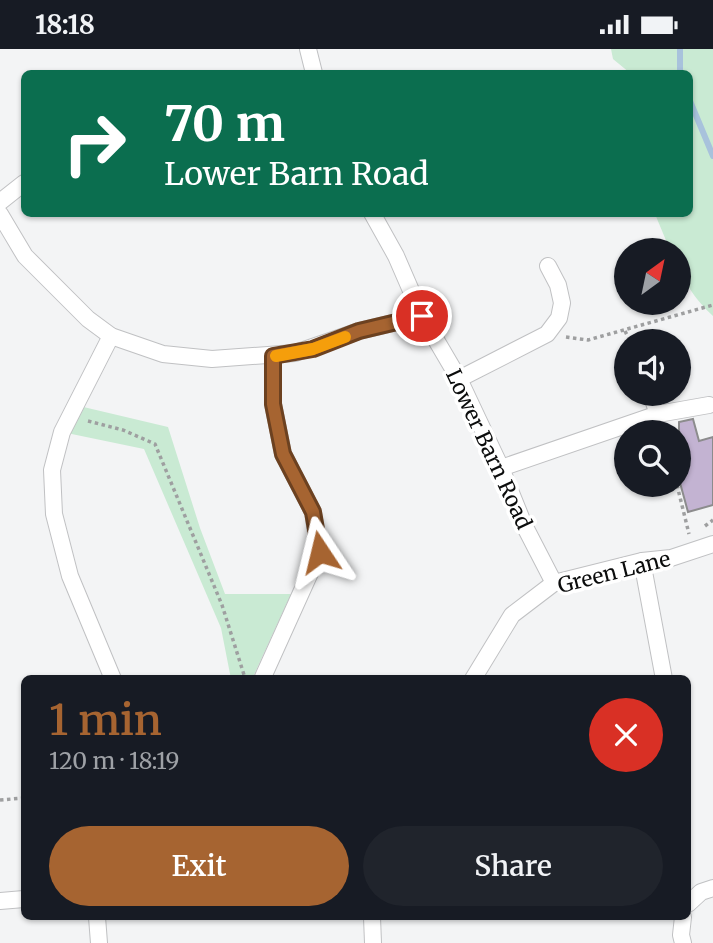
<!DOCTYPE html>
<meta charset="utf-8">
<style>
:root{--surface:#171b24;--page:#20242c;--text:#f1f3f6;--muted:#9ea1a6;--accent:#a66431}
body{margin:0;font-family:Merriweather,serif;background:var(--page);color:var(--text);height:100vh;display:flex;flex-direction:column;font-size:26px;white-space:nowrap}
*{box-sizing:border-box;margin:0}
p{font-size:23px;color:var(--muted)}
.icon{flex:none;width:38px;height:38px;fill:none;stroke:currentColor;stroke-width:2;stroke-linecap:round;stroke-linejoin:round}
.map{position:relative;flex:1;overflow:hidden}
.drawer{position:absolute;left:21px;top:626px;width:670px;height:245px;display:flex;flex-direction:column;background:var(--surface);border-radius:10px;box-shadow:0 2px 5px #0004}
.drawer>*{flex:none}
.top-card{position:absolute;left:21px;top:21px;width:672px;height:147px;border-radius:10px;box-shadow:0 2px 5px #0004;background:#0b6e4f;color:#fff;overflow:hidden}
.needle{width:46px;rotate:33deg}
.controls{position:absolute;left:614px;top:189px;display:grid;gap:14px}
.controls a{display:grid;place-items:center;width:77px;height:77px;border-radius:50%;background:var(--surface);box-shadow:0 2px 5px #0004;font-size:35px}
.pin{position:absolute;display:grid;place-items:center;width:60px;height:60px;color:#fff;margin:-30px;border:4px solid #fff;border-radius:50%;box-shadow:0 2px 7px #0007}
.me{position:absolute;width:77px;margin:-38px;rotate:350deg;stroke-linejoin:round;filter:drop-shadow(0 0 5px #0008)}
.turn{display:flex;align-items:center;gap:24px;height:147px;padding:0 28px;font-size:32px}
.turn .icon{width:91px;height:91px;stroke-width:2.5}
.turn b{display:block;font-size:49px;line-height:60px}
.round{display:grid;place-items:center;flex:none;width:74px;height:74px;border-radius:37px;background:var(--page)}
.overview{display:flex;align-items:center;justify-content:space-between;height:119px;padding:0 28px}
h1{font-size:42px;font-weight:600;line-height:52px;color:var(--accent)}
.cta{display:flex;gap:14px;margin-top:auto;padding:14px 28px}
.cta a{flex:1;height:80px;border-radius:42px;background:var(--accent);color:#fff;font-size:28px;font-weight:600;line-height:80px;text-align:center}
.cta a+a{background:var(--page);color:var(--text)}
.status{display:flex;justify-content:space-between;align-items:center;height:49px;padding:0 35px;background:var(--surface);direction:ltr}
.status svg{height:19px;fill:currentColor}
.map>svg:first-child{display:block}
.green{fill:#c9ead3}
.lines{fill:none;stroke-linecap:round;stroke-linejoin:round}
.stream{stroke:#a8c2dc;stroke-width:6}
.building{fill:#c3b3d2;stroke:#8c8c8d;stroke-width:2}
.street-casing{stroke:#c0c1c3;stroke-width:18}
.path{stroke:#9e9fa0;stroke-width:3.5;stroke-dasharray:3.5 3.5;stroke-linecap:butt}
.street{stroke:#fff;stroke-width:16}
.route-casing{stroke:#6c4120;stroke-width:18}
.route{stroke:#a66431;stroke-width:12}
.slow{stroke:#f59e0b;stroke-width:12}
.labels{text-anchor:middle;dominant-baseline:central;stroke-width:7;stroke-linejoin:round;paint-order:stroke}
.street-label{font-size:21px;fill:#0b0c0c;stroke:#fff}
</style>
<div class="status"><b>18:18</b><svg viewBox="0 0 49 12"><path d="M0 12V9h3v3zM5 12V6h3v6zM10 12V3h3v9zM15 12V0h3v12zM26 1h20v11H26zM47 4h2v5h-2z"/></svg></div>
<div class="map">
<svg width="713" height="894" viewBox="0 0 713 894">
<rect width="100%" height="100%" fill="#f3f4f5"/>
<!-- green -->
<g class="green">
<path d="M611,0H713V267C693,248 679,229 679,201H670L655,165L690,164V24H630L613,10Z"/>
<path d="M75,356L168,378L200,479L225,545H291L252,630H231L221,579L144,400L62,383Z"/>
</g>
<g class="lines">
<!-- stream -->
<g class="stream">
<path d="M680,24V0"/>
<path d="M690,52L713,107"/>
</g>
</g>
<!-- building -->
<path class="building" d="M693,370L699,392L713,388V456L688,463L679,430V373Z"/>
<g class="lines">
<!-- street casing -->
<g class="street-casing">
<g id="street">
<path d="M308,0L314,24"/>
<path d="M0,153L24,134"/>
<path d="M372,164L396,207L422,267L459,330L501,419L524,476L554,534"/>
<path d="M0,165L25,207L88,270L111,287L163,305L212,310L295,304L359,282L422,267"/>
<path d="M111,287L62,383L52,421L54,465L70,527L113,630"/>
<path d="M459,330L547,285L559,269L562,254L558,236L548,217"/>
<path d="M651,345L658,365"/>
<path d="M501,419L658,365L709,356"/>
<path d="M642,512L664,630"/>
<path d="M263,628L319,504L313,463L283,405L273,355V307"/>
<path d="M473,630L512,566L554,534L642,512L671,509L713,495"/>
<path d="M0,852L24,850"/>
<path d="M688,855L701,843L713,839"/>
<path d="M97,868L99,894"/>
<path d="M372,868L373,894"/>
<path d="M683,894L681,886L683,868"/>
</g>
</g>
<!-- path -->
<g class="path">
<path d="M625,282L630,292"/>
<path d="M566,288L588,291L713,256"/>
<path d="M88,372L123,381L155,395L222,556L245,629"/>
<path d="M677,436L689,485"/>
<path d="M705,477L713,471"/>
<path d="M0,751L24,749"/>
</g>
<!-- street -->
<use href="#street" class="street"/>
</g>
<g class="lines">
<!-- route casing -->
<g class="route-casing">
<path id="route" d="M320,503L313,463L283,405L273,355V307L313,300L359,282L422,267"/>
</g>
<!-- route -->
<use href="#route" class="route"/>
<!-- slow -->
<path class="slow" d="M276,307L313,300L345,288"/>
</g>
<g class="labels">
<!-- street labels -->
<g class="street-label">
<text transform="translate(489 400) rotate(65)">Lower Barn Road</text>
<text transform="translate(614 523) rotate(-14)">Green Lane</text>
</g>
</g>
</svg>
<div class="controls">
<a><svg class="needle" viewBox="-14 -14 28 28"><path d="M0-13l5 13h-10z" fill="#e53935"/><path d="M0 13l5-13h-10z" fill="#9ea1a6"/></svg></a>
<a><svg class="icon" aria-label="sound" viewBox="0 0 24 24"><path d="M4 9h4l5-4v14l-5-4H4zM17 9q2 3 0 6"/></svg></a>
<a><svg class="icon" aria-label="search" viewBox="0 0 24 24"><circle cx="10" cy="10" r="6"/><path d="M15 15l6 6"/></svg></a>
</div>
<div class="pin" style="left:422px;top:267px;background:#d93025"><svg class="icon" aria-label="arrive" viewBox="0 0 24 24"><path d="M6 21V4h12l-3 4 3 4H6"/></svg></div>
<svg class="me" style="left:320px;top:503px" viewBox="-20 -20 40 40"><path d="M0-17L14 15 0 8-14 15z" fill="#a66431" stroke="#fff" stroke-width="4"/></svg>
<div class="top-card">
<div class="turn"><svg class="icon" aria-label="right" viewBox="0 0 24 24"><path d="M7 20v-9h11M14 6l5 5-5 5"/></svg><div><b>70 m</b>Lower Barn Road</div></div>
</div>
<section class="drawer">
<div class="overview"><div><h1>1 min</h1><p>120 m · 18:19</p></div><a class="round" style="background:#d93025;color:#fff"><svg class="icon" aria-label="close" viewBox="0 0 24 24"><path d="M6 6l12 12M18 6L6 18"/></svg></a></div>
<div class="cta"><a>Exit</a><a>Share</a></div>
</section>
</div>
